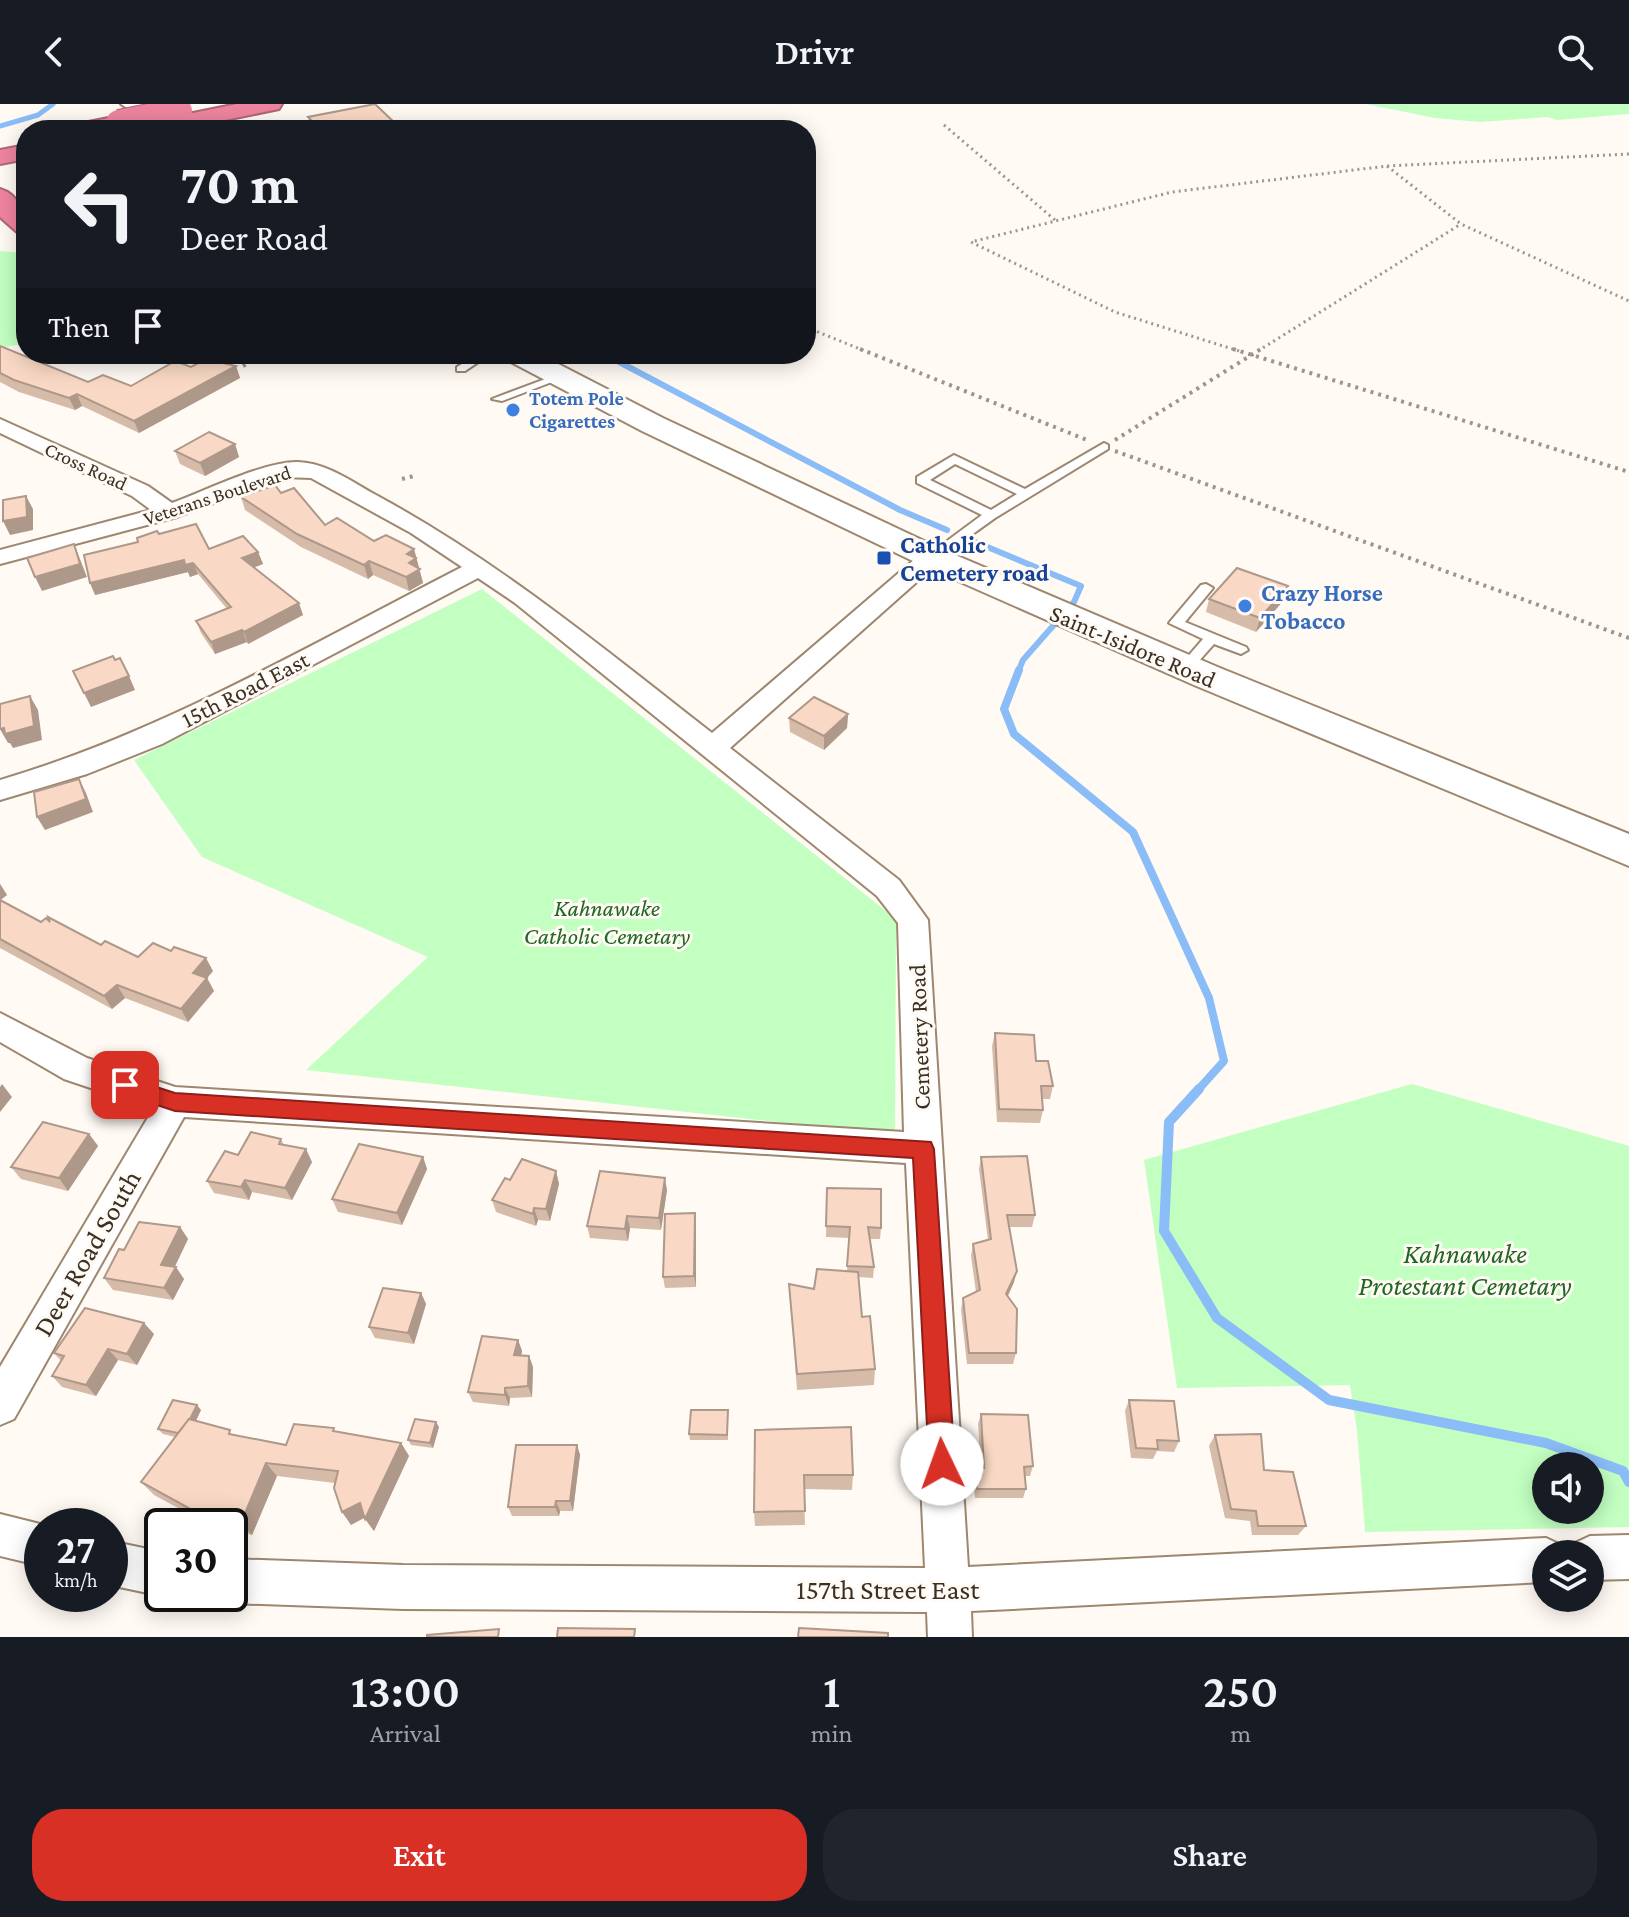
<!DOCTYPE html>
<style>
:root{--surface:#171b24;--page:#20242c;--text:#f1f3f6;--muted:#9ea1a6;--accent:#d93025}
body{margin:0;font-family:"Crimson Pro",serif;background:var(--page);color:var(--text);height:100vh;display:flex;flex-direction:column;font-size:30px;white-space:nowrap}
*{box-sizing:border-box;margin:0}
p{font-size:26px;color:var(--muted)}
.icon{flex:none;width:44px;height:44px;fill:none;stroke:currentColor;stroke-width:2;stroke-linecap:round;stroke-linejoin:round}
.map{position:relative;height:1533px;overflow:hidden}
.panel{display:flex;flex-direction:column;background:var(--surface);flex:1}
.panel>*{flex:none}
.banner{position:absolute;left:16px;top:16px;width:800px;height:244px;border-radius:32px;box-shadow:0 4px 20px #0003;background:#171b24;color:var(--text);overflow:hidden}
.controls{position:absolute;left:1532px;top:1348px;display:grid;gap:16px}
.controls a{display:grid;place-items:center;width:72px;height:72px;border-radius:50%;background:var(--surface);box-shadow:0 4px 20px #0003;font-size:40px}
.speed{position:absolute;left:24px;top:1404px;display:flex;gap:16px;font-size:40px;font-weight:700;text-align:center}
.speed>*{display:grid;place-content:center;width:104px;height:104px;border-radius:50%;background:var(--surface);box-shadow:0 4px 20px #0003;line-height:1}
.speed small{font-size:20px;font-weight:400}
.speed .limit{border:4px solid #111;border-radius:12px;background:#fff;color:#111}
.pin{position:absolute;display:grid;place-items:center;width:68px;height:68px;color:#fff;margin:-34px;border-radius:16px;box-shadow:0 4px 12px #0006}
.me{position:absolute;width:88px;margin:-44px;rotate:357deg;stroke-linejoin:round;filter:drop-shadow(0 0 6px #0008)}
.turn{display:flex;align-items:center;gap:28px;height:168px;padding:0 32px;font-size:36px}
.turn .icon{width:104px;height:104px;stroke-width:2.5}
.turn b{display:block;font-size:56px;line-height:68px}
.then{display:flex;align-items:center;height:76px;padding:0 32px;background:#0003;gap:16px;font-size:30px}
.eta{display:flex;justify-content:space-evenly;align-items:center;height:136px;text-align:center}
.eta b{font-size:48px;font-weight:600;line-height:56px}
.button{display:flex;gap:16px;margin-top:auto;padding:16px 32px}
.button a{flex:1;height:92px;border-radius:32px;background:var(--accent);color:#fff;font-size:32px;font-weight:600;line-height:92px;text-align:center}
.button a+a{background:var(--page);color:var(--text)}
header{display:flex;justify-content:space-between;align-items:center;height:104px;padding:0 32px;background:var(--surface);font-size:36px;font-weight:600}
.map>svg:first-child{display:block}
.green{fill:#c2ffc1;fill-rule:evenodd}
.lines{fill:none;stroke-linecap:round;stroke-linejoin:round}
.stream-far3{stroke:#8abcf7;stroke-width:5}
.stream-far2{stroke:#8abcf7;stroke-width:6}
.stream-far1{stroke:#8abcf7;stroke-width:8}
.stream{stroke:#8abcf7;stroke-width:10}
.lane-casing{stroke:#9d876f;stroke-width:4}
.street-casing{stroke:#9d876f;stroke-width:4}
.secondary-casing{stroke:#9d876f;stroke-width:4}
.highway-casing{stroke:#af6775;stroke-width:4}
.path-far1{stroke:#9c958d;stroke-width:3;stroke-dasharray:2 4;stroke-linecap:butt}
.path{stroke:#9c958d;stroke-width:4;stroke-dasharray:3 5;stroke-linecap:butt}
.lane{fill:#fff;fill-rule:evenodd}
.street{fill:#fff;fill-rule:evenodd}
.secondary{fill:#fff;fill-rule:evenodd}
.highway{fill:#ef84a0;fill-rule:evenodd}
.highway-bridge-casing{stroke:#af6775;stroke-width:28;stroke-linecap:butt}
.highway-bridge{stroke:#ef84a0;stroke-width:26}
.wall{fill:#d6bba9}
.shaded-wall{fill:#ae988a}
.building{fill:#f9d9c5;stroke:#ae988a;stroke-width:2}
.route{fill:#d93025;stroke:#8d1f18;stroke-width:2}
.shop-dot{fill:#3f7fe0;stroke:#fffaf4;stroke-width:3}
.transit-dot{fill:#1a4fb4;stroke:#fffaf4;stroke-width:3}
.labels{text-anchor:middle;dominant-baseline:central;stroke-width:6;stroke-linejoin:round;paint-order:stroke}
.far-shop-label{font-size:20px;font-weight:bold;fill:#366cbe;stroke:#fffaf4;text-anchor:start}
.far-street-label{font-size:20px;fill:#393026;stroke:#fffaf4}
.transit-label{font-size:24px;font-weight:bold;fill:#164399;stroke:#fffaf4;text-anchor:start}
.shop-label{font-size:24px;font-weight:bold;fill:#366cbe;stroke:#fffaf4;text-anchor:start}
.street-label{font-size:24px;fill:#393026;stroke:#fffaf4}
.park-label{font-size:24px;font-style:italic;fill:#206724;stroke:#fffaf4}
.near-street-label{font-size:28px;fill:#393026;stroke:#fffaf4}
.near-park-label{font-size:28px;font-style:italic;fill:#206724;stroke:#fffaf4}
</style>
<header><svg class="icon" aria-label="back" viewBox="0 0 24 24"><path d="M15 5l-7 7 7 7"/></svg>Drivr<svg class="icon" aria-label="search" viewBox="0 0 24 24"><circle cx="10" cy="10" r="6"/><path d="M15 15l6 6"/></svg></header>
<div class="map">
<svg width="1629" height="1533" viewBox="0 0 1629 1533">
<rect width="100%" height="100%" fill="#fffaf4"/>
<!-- green -->
<g class="green">
<path d="M1366,0H1629V10L1557,16L1547,13L1480,18L1435,14Z"/>
<path d="M0,147L26,149V239L0,244Z"/>
<path d="M482,485L896,815L895,1031L306,966L428,853L202,753L134,656Z"/>
<path d="M1412,980L1629,1042V1423L1365,1428L1357,1326L1350,1281L1177,1284L1144,1056ZM1590,1362V1406H1546V1362Z"/>
</g>
<g class="lines">
<!-- stream-far3 -->
<g class="stream-far3">
<path d="M0,22L38,11L53,0"/>
<path d="M207,24L211,26"/>
</g>
<!-- stream-far2 -->
<g class="stream-far2">
<path d="M604,250L900,406L947,426"/>
<path d="M973,437L1081,482L1074,498L1023,556L1018,568"/>
</g>
<!-- stream-far1 -->
<path class="stream-far1" d="M1019,566L1004,605L1014,630L1133,728L1209,894L1224,957L1197,987"/>
<!-- stream -->
<path class="stream" d="M1199,985L1169,1018L1164,1127L1217,1214L1329,1296L1546,1339L1623,1367L1629,1378"/>
<!-- lane casing -->
<g class="lane-casing">
<g id="lane">
<path d="M478,250H490L465,267H457V263Z"/>
<path d="M556,271L565,273L502,297L492,295Z"/>
<path d="M1104,339L1108,341V345L995,414L935,457L930,458L924,454L982,411L917,379V373L954,351L1025,385ZM955,360L1017,390L991,406L930,376Z"/>
<path d="M1206,480L1213,484L1185,518L1246,543L1248,546L1241,550L1214,540L1190,567L1185,569L1178,564L1203,535L1169,519L1201,481Z"/>
</g>
</g>
<!-- street casing -->
<g class="street-casing">
<g id="street">
<path d="M0,315L148,382L172,399C205,387 265,357 298,358C327,359 352,378 376,391C498,457 603,544 712,629L922,449H938L942,454L938,459L730,644L899,776L928,816L968,1463L1546,1434L1561,1441L1565,1450H1546V1478L971,1507L972,1533H928L927,1508L403,1505L230,1499L215,1492L214,1490H230V1455L403,1461L925,1464L906,1059L184,1013L14,1315L0,1321V1263L153,1005L64,975L0,938V909L87,954L175,983L904,1028L898,819L877,792L515,499L478,474L162,640L87,670L0,696V676C163,628 311,540 462,463L411,429L311,374L283,373L177,413L0,460V446L151,406L132,392L0,329Z"/>
<path d="M0,1410L48,1422H42V1462L0,1452Z"/>
<path d="M1629,1431V1475L1590,1476V1450H1570L1575,1439L1590,1432Z"/>
<path d="M110,1437L162,1448V1490H166L162,1492L110,1481Z"/>
</g>
</g>
<!-- secondary casing -->
<g class="secondary-casing">
<g id="secondary">
<path d="M121,0H148L188,26H161Z"/>
<path d="M503,250H539L663,314L939,444L1220,564L1629,730V762L1194,581L915,458L642,327L507,256Z"/>
</g>
</g>
<!-- highway casing -->
<g class="highway-casing">
<g id="highway">
<path d="M237,0H282L279,5L196,22L188,20L185,15L188,10Z"/>
<path d="M119,12L127,14L131,19L127,24L69,26L73,21Z"/>
<path d="M26,41V55L0,60V46Z"/>
<path d="M0,85C19,90 26,112 26,130L17,128L0,113Z"/>
</g>
</g>
<!-- path-far1 -->
<g class="path-far1">
<path d="M944,21L1055,116"/>
<path d="M1387,62L1461,120L1629,197"/>
<path d="M806,223L865,247"/>
<path d="M1239,247L1115,208L971,138L1172,88L1387,62L1629,50"/>
<path d="M1258,247L1461,120"/>
</g>
<!-- path -->
<g class="path">
<path d="M860,245L1087,336"/>
<path d="M1233,245L1629,368"/>
<path d="M401,250L403,254"/>
<path d="M243,262L256,253"/>
<path d="M1115,336L1261,245"/>
<path d="M1115,347L1629,534"/>
<path d="M402,375L414,372"/>
</g>
<!-- lane -->
<use href="#lane" class="lane"/>
<!-- street -->
<use href="#street" class="street"/>
<!-- secondary -->
<use href="#secondary" class="secondary"/>
<!-- highway -->
<use href="#highway" class="highway"/>
<!-- highway-bridge casing -->
<g class="highway-bridge-casing">
<path id="highway-bridge" d="M119,19L179,7"/>
</g>
<!-- highway-bridge -->
<use href="#highway-bridge" class="highway-bridge"/>
</g>
<!-- wall -->
<g class="wall">
<path d="M308,13L399,26H311Z"/>
<path d="M0,242L88,278L131,282L191,263L236,262L240,274L139,329L82,302L75,306L19,288L0,278Z"/>
<path d="M235,340L239,353L205,372L180,360L175,347Z"/>
<path d="M281,389L325,421L374,437L414,445L423,479L409,487L373,471L368,475L301,443L245,406L241,393Z"/>
<path d="M159,430L209,445L258,448L263,460L254,463L303,511L248,540L247,538L215,550L201,529L196,517L227,505L198,470L190,473L188,468L95,491L138,438Z"/>
<path d="M1288,482L1284,496L1256,528L1206,508L1209,495Z"/>
<path d="M848,610L847,624L824,646L790,628L789,614Z"/>
<path d="M0,780L7,791L1,796L41,818L101,841L138,853L213,867L207,874L214,887L188,918L125,894L112,905L0,844Z"/>
<path d="M995,929L1036,957L1053,982L1050,995H1042L1043,1006L1040,1019L997,1018L992,942Z"/>
<path d="M89,1030L98,1042L68,1087L21,1075L11,1063Z"/>
<path d="M281,1035L284,1041L312,1058L292,1096L252,1088L249,1096L214,1089L207,1077L238,1051Z"/>
<path d="M423,1053L427,1065L402,1121L338,1108L332,1095Z"/>
<path d="M981,1053L1035,1111L1032,1123H1009L1014,1178L1008,1192L1016,1249L1013,1260H967L961,1206L963,1194L976,1188L971,1152L973,1140L988,1136L979,1065Z"/>
<path d="M556,1067L559,1080L550,1117L538,1116L536,1122L496,1108L492,1096L510,1076Z"/>
<path d="M827,1084L881,1124L880,1135H869L874,1163L873,1174L858,1173L862,1213L875,1265L874,1281L797,1286L789,1180L814,1185L847,1167L849,1134L826,1133Z"/>
<path d="M667,1086L661,1126L630,1124L628,1137L590,1134L587,1122Z"/>
<path d="M696,1121V1183L665,1184L663,1173Z"/>
<path d="M180,1123L188,1135L174,1163L184,1175L173,1196L113,1186L104,1174L124,1146Z"/>
<path d="M421,1189L426,1200L414,1240L375,1234L369,1223Z"/>
<path d="M154,1230L137,1261L118,1256L96,1292L62,1283L52,1272L61,1257L54,1249Z"/>
<path d="M518,1236L522,1247L521,1252H529L533,1263L532,1293L510,1294L509,1302L473,1298L468,1288Z"/>
<path d="M1129,1296L1179,1337L1174,1348L1157,1347L1153,1355L1131,1354L1125,1307Z"/>
<path d="M201,1306L196,1317L235,1332L286,1341L336,1327L401,1339L409,1352L374,1427L364,1413L351,1421L335,1379L277,1372L252,1431L230,1425V1422H218L206,1419L154,1391L141,1378L175,1333L163,1330L158,1325Z"/>
<path d="M728,1306V1336H690L689,1330Z"/>
<path d="M981,1310L1033,1362L1030,1372H1025L1026,1385L1023,1394H975L973,1374L976,1364H981L978,1320Z"/>
<path d="M439,1323L433,1344L411,1341L408,1336Z"/>
<path d="M851,1323L853,1371L852,1386L804,1385L805,1421L755,1422L754,1408Z"/>
<path d="M1215,1331L1264,1366L1306,1422L1298,1431H1252L1250,1417L1225,1414L1209,1342Z"/>
<path d="M577,1341L580,1351L573,1407H560L559,1412H512L508,1403Z"/>
</g>
<!-- shaded-wall -->
<g class="shaded-wall">
<path d="M398,22L399,26H381Z"/>
<path d="M236,262L240,274L139,329L134,317Z"/>
<path d="M77,290L82,302L75,306L69,294Z"/>
<path d="M235,340L239,353L205,372L200,359Z"/>
<path d="M26,392L33,405V426L10,431L3,417Z"/>
<path d="M74,440L87,473L42,487L35,473Z"/>
<path d="M414,445L423,479L409,487L406,473L407,450Z"/>
<path d="M258,448L263,460L247,466L242,454Z"/>
<path d="M184,456L193,459L198,470L190,473L188,468L95,491L90,479Z"/>
<path d="M369,457L373,471L368,475L364,461Z"/>
<path d="M1288,482L1284,496L1256,528L1260,514Z"/>
<path d="M299,499L303,511L248,540L244,528Z"/>
<path d="M242,526L247,538L215,550L211,538Z"/>
<path d="M129,572L135,586L91,603L84,589Z"/>
<path d="M30,592L38,606L42,636L13,644L10,639H8L0,625Z"/>
<path d="M848,610L847,624L824,646V632Z"/>
<path d="M79,675L86,689L93,708L45,726L37,713Z"/>
<path d="M0,780L7,791L0,796Z"/>
<path d="M206,854L213,867L207,874L214,887L188,918L181,905L193,869Z"/>
<path d="M117,881L125,894L112,905L104,892Z"/>
<path d="M2,980L12,993L0,1008V983Z"/>
<path d="M89,1030L98,1042L68,1087L59,1074Z"/>
<path d="M306,1045L312,1058L292,1096L285,1084Z"/>
<path d="M423,1053L427,1065L402,1121L397,1109Z"/>
<path d="M556,1067L559,1080L550,1117L546,1105Z"/>
<path d="M665,1074L667,1086L661,1126L659,1114Z"/>
<path d="M245,1076L252,1088L249,1096L241,1083Z"/>
<path d="M534,1104L538,1116L536,1122L533,1110Z"/>
<path d="M695,1109L696,1121V1183L694,1172Z"/>
<path d="M627,1112L630,1124L628,1137L625,1125Z"/>
<path d="M180,1123L188,1135L170,1173L161,1161Z"/>
<path d="M176,1163L184,1175L173,1196L164,1184Z"/>
<path d="M1017,1167L1014,1178L1003,1202L1006,1190Z"/>
<path d="M421,1189L426,1200L414,1240L408,1229Z"/>
<path d="M144,1219L154,1230L137,1261L127,1250Z"/>
<path d="M518,1236L522,1247L519,1262L514,1251Z"/>
<path d="M108,1245L118,1256L96,1292L86,1281Z"/>
<path d="M529,1252L533,1263L532,1293L528,1282Z"/>
<path d="M505,1284L510,1294L509,1302L505,1291Z"/>
<path d="M197,1301L201,1306L187,1335L182,1330Z"/>
<path d="M436,1318L439,1323L433,1344L430,1339Z"/>
<path d="M401,1339L409,1352L374,1427L365,1415L366,1413L351,1421L342,1408Z"/>
<path d="M577,1341L580,1351L573,1407L570,1397Z"/>
<path d="M266,1359L277,1372L252,1431L241,1419Z"/>
<path d="M556,1397L560,1407L559,1412L555,1403Z"/>
</g>
<!-- building -->
<g class="building">
<path d="M375,0L398,22L381,26H320L308,13Z"/>
<path d="M0,242L88,278L103,271L131,282L175,257L191,263L206,255L236,262L134,317L77,290L69,294L14,276L0,269Z"/>
<path d="M209,328L235,340L200,359L175,347Z"/>
<path d="M275,381L281,389L294,384L325,421L337,414L374,437L386,431L414,445L407,450L416,454L409,459L420,465L406,473L369,457L364,461L297,430L241,393Z"/>
<path d="M26,392L27,413L3,417V396Z"/>
<path d="M196,420L209,445L243,432L258,448L242,454L299,499L244,528L242,526L211,538L196,517L231,503L193,459L185,461L184,456L90,479L84,451L138,438L137,434L157,427L159,430Z"/>
<path d="M74,440L80,460L35,473L27,454Z"/>
<path d="M1237,464L1288,482L1260,514L1209,495Z"/>
<path d="M113,552L115,556L120,554L129,572L84,589L73,567Z"/>
<path d="M30,592L34,622L5,630L4,624L0,625V600Z"/>
<path d="M814,593L848,610L824,632L789,614Z"/>
<path d="M79,675L86,695L37,713L34,688Z"/>
<path d="M0,796L41,818L46,814L50,818L48,813L101,841L105,837L138,853L153,839L171,847L174,843L206,854L193,869L207,874L181,905L117,881L104,892L0,835Z"/>
<path d="M995,929L1034,931L1036,957H1048L1053,982H1041L1043,1006L999,1005Z"/>
<path d="M43,1018L89,1030L59,1074L11,1063Z"/>
<path d="M251,1028L281,1035L279,1040L306,1045L285,1084L245,1076L241,1083L207,1077L225,1047L238,1051Z"/>
<path d="M359,1040L423,1053L397,1109L332,1095Z"/>
<path d="M1027,1052L1035,1111H1007L1017,1167L1006,1190L1017,1205L1016,1249H969L963,1194L980,1186L973,1140L991,1135L981,1053Z"/>
<path d="M522,1055L556,1067L546,1105L534,1104L533,1110L492,1096L505,1074L510,1076Z"/>
<path d="M600,1067L665,1074L659,1114L627,1112L625,1125L587,1122Z"/>
<path d="M827,1084L881,1085V1124L868,1123L874,1163L847,1162L850,1123L826,1122Z"/>
<path d="M695,1109L694,1172L663,1173L665,1110Z"/>
<path d="M139,1118L180,1123L161,1161L176,1163L164,1184L104,1174L119,1145L124,1146Z"/>
<path d="M817,1165L858,1168L862,1213L870,1212L875,1265L797,1270L789,1180L814,1185Z"/>
<path d="M383,1184L421,1189L408,1229L369,1223Z"/>
<path d="M85,1204L144,1219L127,1250L108,1245L86,1281L52,1272L64,1252L54,1249Z"/>
<path d="M482,1232L518,1236L514,1251L529,1252L528,1282L505,1284V1291L468,1288Z"/>
<path d="M173,1296L197,1301L190,1315L178,1329L158,1325Z"/>
<path d="M1129,1296L1174,1297L1179,1337L1157,1336L1158,1345L1136,1344Z"/>
<path d="M691,1306H728L727,1331L689,1330Z"/>
<path d="M981,1310L1028,1311L1033,1362L1024,1363L1026,1385H977L976,1364H984Z"/>
<path d="M189,1315L230,1326L229,1330L286,1341L294,1320L334,1324L333,1327L401,1339L365,1415L360,1399L342,1408L334,1384L338,1367L266,1359L241,1419L194,1407L141,1378Z"/>
<path d="M415,1315L436,1318L430,1339L408,1336Z"/>
<path d="M851,1323L853,1371H804L805,1407L754,1408L755,1326Z"/>
<path d="M1261,1330L1264,1366L1293,1368L1306,1422H1258L1256,1407L1231,1405L1215,1331Z"/>
<path d="M516,1341H577L570,1397H556L555,1403H508Z"/>
<path d="M558,1524L635,1525L634,1533H557Z"/>
<path d="M799,1524L888,1529V1533H798Z"/>
<path d="M499,1525L498,1533H427V1531Z"/>
</g>
<!-- route -->
<path class="route" d="M125,973L175,989L931,1038L934,1045L955,1360L951,1369L942,1373L933,1369L929,1360L913,1054L175,1007L118,988L115,981L118,975Z"/>
<!-- markers -->
<g class="shop-dot">
<circle cx="513" cy="306" r="8"/>
<circle cx="1245" cy="502" r="8"/>
</g>
<rect class="transit-dot" x="876" y="446" width="16" height="16" rx="4"/>
<g class="labels">
<!-- far-shop labels -->
<g class="far-shop-label">
<text x="529" y="294">Totem Pole<tspan x="529" dy="23">Cigarettes</tspan></text>
</g>
<!-- far-street labels -->
<g class="far-street-label">
<text transform="translate(86 362) rotate(25)">Cross Road</text>
<text transform="translate(217 391) rotate(-18)">Veterans Boulevard</text>
</g>
<!-- transit labels -->
<g class="transit-label">
<text x="900" y="440">Catholic<tspan x="900" dy="28">Cemetery road</tspan></text>
</g>
<!-- shop labels -->
<g class="shop-label">
<text x="1261" y="488">Crazy Horse<tspan x="1261" dy="28">Tobacco</tspan></text>
</g>
<!-- street labels -->
<g class="street-label">
<text transform="translate(1133 542) rotate(23)">Saint-Isidore Road</text>
<text transform="translate(245 585) rotate(-27)">15th Road East</text>
<text transform="translate(919 933) rotate(-92)">Cemetery Road</text>
</g>
<!-- park labels -->
<g class="park-label">
<text x="607" y="803">Kahnawake<tspan x="607" dy="28">Catholic Cemetary</tspan></text>
</g>
<!-- near-street labels -->
<g class="near-street-label">
<text transform="translate(87 1149) rotate(-60)">Deer Road South</text>
<text x="888" y="1485">157th Street East</text>
</g>
<!-- near-park labels -->
<g class="near-park-label">
<text x="1465" y="1149">Kahnawake<tspan x="1465" dy="32">Protestant Cemetary</tspan></text>
</g>
</g>
</svg>
<div class="controls">
<a><svg class="icon" aria-label="sound" viewBox="0 0 24 24"><path d="M4 9h4l5-4v14l-5-4H4zM17 9q2 3 0 6"/></svg></a>
<a><svg class="icon" aria-label="layers" viewBox="0 0 24 24"><path d="M12 4l9 5-9 5-9-5zM3 14l9 5 9-5"/></svg></a>
</div>
<div class="speed"><div>27<small>km/h</small></div><div class="limit">30</div></div>
<div class="pin" style="left:125px;top:981px;background:#d93025"><svg class="icon" aria-label="arrive" viewBox="0 0 24 24"><path d="M6 21V4h12l-3 4 3 4H6"/></svg></div>
<svg class="me" style="left:942px;top:1360px" viewBox="-20 -20 40 40"><circle r="19" fill="#fff"/><path d="M0-13L10 11 0 6-10 11z" fill="#d93025"/></svg>
<div class="banner">
<div class="turn"><svg class="icon" aria-label="left" viewBox="0 0 24 24"><path d="M17 20v-9H6M10 6l-5 5 5 5"/></svg><div><b>70 m</b>Deer Road</div></div>
<div class="then">Then<svg class="icon" aria-label="arrive" viewBox="0 0 24 24"><path d="M6 21V4h12l-3 4 3 4H6"/></svg></div>
</div>
</div>
<section class="panel">
<div class="eta">
<div><b>13:00</b><p>Arrival</p></div>
<div><b>1</b><p>min</p></div>
<div><b>250</b><p>m</p></div>
</div>
<div class="button"><a>Exit</a><a>Share</a></div>
</section>
